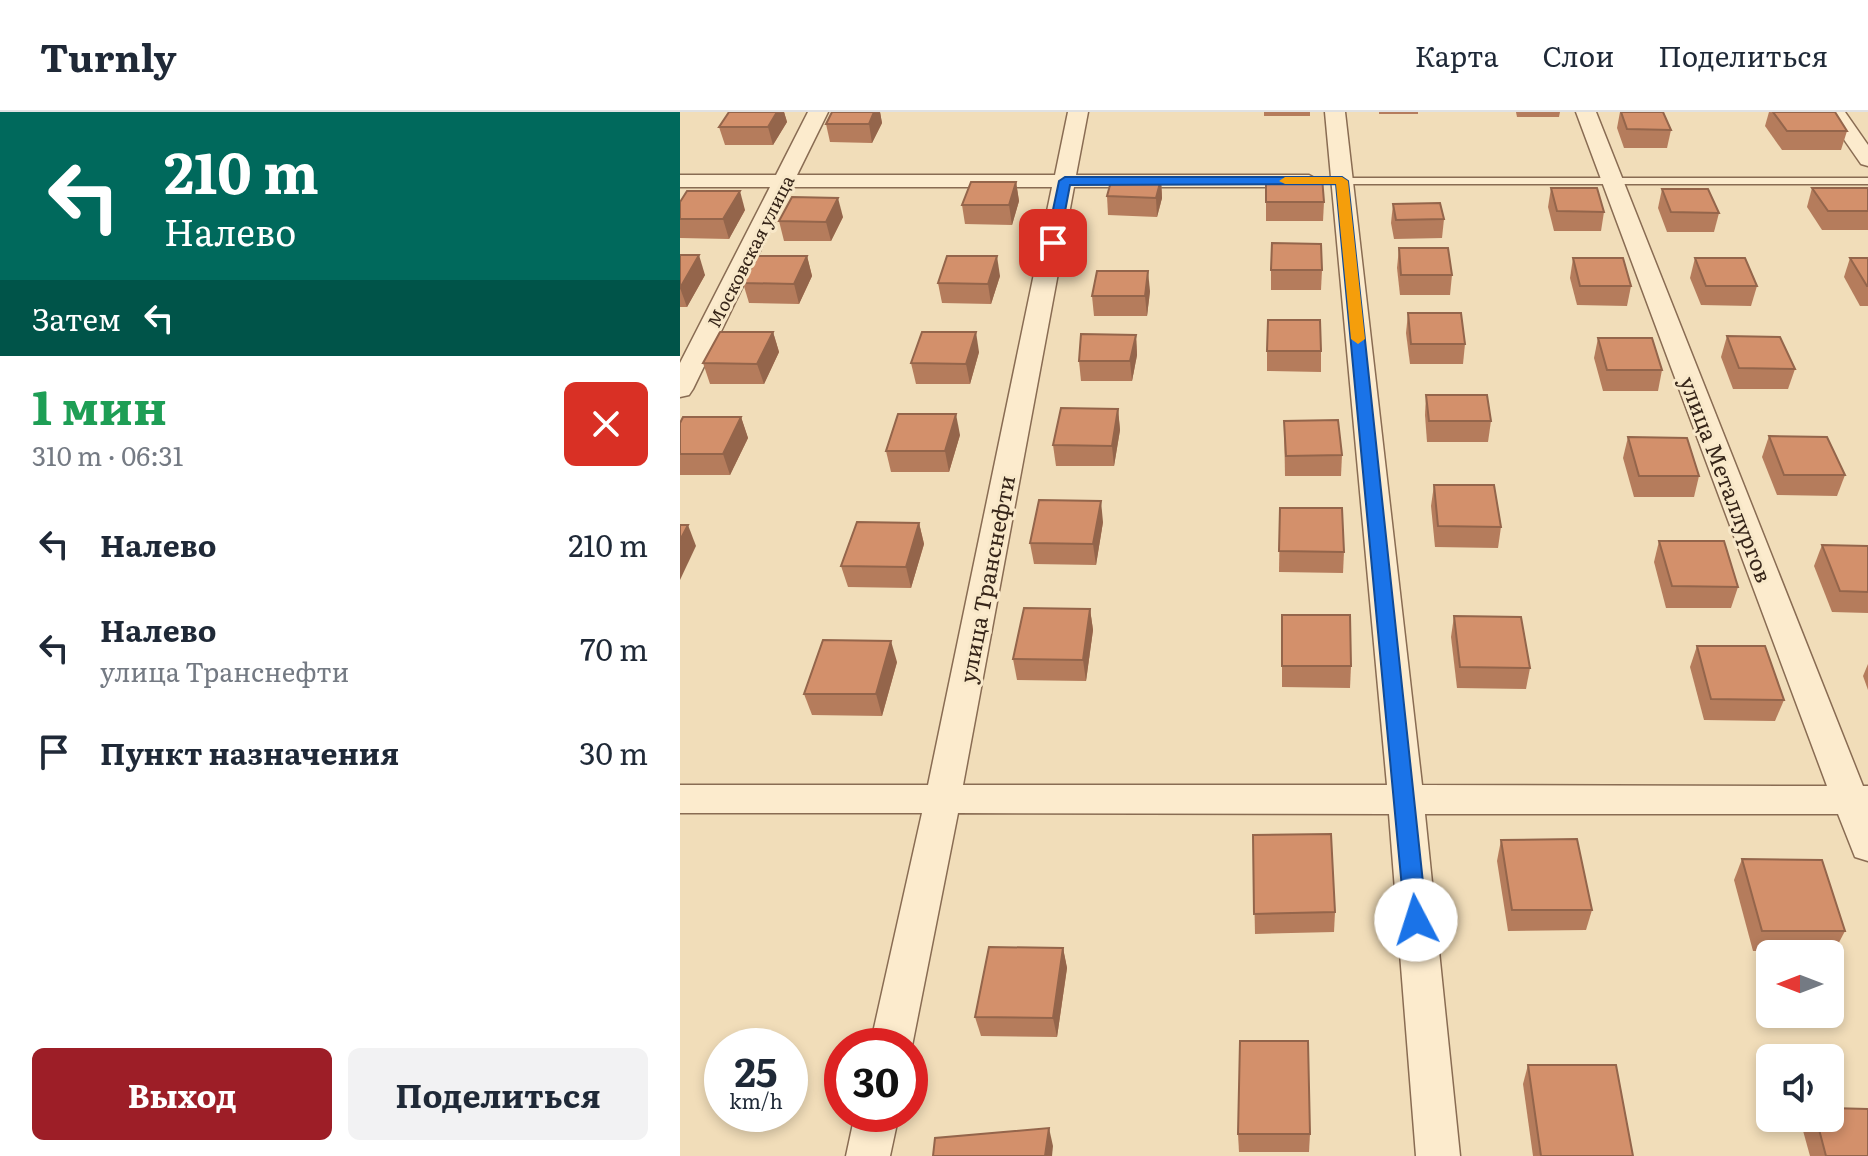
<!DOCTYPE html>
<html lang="ru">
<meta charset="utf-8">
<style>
:root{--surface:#fff;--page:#f2f2f3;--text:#1f2937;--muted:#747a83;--line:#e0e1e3;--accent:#9d1e27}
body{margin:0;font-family:Literata,serif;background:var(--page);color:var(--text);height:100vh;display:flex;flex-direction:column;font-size:30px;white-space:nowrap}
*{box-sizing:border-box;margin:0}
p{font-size:26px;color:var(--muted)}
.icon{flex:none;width:44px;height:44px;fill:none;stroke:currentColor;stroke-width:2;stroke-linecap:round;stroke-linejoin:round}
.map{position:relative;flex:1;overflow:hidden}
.panel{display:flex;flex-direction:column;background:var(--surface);width:680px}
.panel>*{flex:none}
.guide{background:#00695c;color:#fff;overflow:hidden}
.needle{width:52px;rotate:270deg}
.tools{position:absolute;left:1076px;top:828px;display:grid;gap:16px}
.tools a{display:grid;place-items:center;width:88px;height:88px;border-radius:12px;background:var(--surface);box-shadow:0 4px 12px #0003;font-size:40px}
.speed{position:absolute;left:24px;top:916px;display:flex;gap:16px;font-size:40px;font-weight:700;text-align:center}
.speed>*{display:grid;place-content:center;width:104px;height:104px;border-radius:50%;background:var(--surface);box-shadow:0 4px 12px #0003;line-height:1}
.speed small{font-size:20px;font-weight:400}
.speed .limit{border:12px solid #d22;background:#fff;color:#111}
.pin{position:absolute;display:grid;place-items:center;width:68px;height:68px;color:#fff;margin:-34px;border-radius:16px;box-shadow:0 4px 12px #0006}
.me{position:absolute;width:88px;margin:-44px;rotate:355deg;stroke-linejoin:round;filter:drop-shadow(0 0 6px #0008)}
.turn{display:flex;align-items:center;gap:28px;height:168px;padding:0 32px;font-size:36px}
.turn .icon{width:104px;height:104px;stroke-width:2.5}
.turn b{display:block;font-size:56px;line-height:68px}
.then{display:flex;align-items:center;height:76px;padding:0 32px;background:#0003;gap:16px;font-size:30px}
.round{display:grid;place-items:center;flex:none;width:84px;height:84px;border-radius:12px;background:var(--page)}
.overview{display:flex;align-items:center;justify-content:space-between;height:136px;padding:0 32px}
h1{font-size:48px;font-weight:700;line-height:60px;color:#1e9e55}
.action{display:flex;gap:16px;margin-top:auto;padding:16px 32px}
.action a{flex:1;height:92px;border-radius:12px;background:var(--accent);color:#fff;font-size:32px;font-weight:700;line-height:92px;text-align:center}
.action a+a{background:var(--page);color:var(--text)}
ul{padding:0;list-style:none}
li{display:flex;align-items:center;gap:24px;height:104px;padding:0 32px}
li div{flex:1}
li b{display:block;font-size:30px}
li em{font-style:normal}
header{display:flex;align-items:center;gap:48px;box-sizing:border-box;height:112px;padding:0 40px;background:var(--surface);border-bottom:2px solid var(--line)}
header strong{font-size:38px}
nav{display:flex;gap:44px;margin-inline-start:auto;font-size:28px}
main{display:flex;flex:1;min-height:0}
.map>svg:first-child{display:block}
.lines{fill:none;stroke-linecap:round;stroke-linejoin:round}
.lane-casing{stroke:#896c53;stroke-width:3}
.street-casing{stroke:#896c53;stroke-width:3}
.lane{fill:#fcebcd;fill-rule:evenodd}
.street{fill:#fcebcd;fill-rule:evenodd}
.wall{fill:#b57c5c}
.shaded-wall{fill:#94654b}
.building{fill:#d3906b;stroke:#94654b;stroke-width:2}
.route{fill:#1a73e8;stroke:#114b97;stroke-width:2}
.slow{fill:#f59e0b}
.labels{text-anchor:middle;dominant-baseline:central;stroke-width:6;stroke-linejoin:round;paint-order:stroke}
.far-street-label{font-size:18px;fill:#362519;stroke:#f8e8c9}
.street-label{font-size:22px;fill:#362519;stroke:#f8e8c9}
</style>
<header>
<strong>Turnly</strong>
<nav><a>Карта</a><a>Слои</a><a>Поделиться</a></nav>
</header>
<main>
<section class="panel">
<div class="guide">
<div class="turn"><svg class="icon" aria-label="left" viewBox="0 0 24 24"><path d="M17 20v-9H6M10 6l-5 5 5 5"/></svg><div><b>210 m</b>Налево</div></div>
<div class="then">Затем<svg class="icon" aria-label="left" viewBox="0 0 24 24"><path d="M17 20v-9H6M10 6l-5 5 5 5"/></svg></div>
</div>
<div class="overview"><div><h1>1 мин</h1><p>310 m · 06:31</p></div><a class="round" style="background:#d93025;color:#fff"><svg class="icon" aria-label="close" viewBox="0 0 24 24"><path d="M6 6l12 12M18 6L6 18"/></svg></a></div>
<ul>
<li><svg class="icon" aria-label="left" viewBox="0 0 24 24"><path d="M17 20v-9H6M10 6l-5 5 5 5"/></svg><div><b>Налево</b></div><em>210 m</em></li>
<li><svg class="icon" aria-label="left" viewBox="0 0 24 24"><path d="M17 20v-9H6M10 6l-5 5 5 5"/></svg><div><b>Налево</b><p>улица Транснефти</p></div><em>70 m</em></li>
<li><svg class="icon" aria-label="arrive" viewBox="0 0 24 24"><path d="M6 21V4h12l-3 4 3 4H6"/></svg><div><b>Пункт назначения</b></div><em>30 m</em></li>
</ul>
<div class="action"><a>Выход</a><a>Поделиться</a></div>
</section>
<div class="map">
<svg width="1188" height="1044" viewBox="0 0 1188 1044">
<rect width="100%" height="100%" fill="#f1ddb9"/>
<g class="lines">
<!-- lane casing -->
<g class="lane-casing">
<path id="lane" d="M1188,66V72H662L657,69L662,66Z"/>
</g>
<!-- street casing -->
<g class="street-casing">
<g id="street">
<path d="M128,0H148L117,63H375L388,0H408L396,63H629L640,69L629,75H394L283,673H707L645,0H665L742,673L1147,674L896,0H916L1183,674H1188V749L1175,745L1158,702H745L780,1044H736L709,702L278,701L232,934L230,938V934H190L242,701H0V673H248L372,75H111L13,277L9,283L0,285V251L90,75H0V63H96Z"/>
<path d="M1145,0H1165L1188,33V54L1181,52Z"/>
<path d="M175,1002H219L210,1044H166Z"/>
</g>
</g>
<!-- lane -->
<use href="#lane" class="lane"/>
<!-- street -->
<use href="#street" class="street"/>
</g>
<!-- wall -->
<g class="wall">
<path d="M49,0H104L107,10L93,33H45L39,15Z"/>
<path d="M152,0H200L202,11L192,31L150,30L146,12Z"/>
<rect x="584" y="0" width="46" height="4"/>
<rect x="699" y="0" width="39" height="2"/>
<path d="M836,0H880L879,5H837Z"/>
<path d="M940,0H983L991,18L987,36H944L937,16Z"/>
<path d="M1089,0H1155L1167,19L1161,38H1102L1085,14Z"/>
<path d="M586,65L644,90L643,109H586Z"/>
<path d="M481,67L482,86L477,105L428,103L427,84Z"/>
<path d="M336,70L339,89L332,113L285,112L282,93Z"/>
<path d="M871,76L924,100L921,119H874L868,95Z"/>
<path d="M1132,76H1188V118H1142L1127,95Z"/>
<path d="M982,77L1039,101L1034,120H987L978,96Z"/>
<path d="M0,90L65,98L49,127L0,126Z"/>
<path d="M713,92L764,107L762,126L714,127L711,111Z"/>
<path d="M163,105L151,129H104L99,109Z"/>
<path d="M719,136L772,163L770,183H720L717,156Z"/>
<path d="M0,143L25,163L7,195H0Z"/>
<path d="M127,144L132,164L119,192L69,191L63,171Z"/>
<path d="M893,146L951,174L947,194L897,193L890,166Z"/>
<path d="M1015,146L1077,174L1071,194L1021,193L1010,166Z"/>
<path d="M1170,146H1188V194H1180L1164,165Z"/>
<path d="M591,158H642L641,178H591Z"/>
<path d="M320,164L311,192L262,191L258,171Z"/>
<path d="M470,179L467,204H414L412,184Z"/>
<path d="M728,201L785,232L783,252H730L726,221Z"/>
<path d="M93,220L99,240L84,272H30L23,251Z"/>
<path d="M456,223L457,243L452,269H401L399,249Z"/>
<path d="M1047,224L1115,257L1108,277H1053L1041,245Z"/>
<path d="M918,226L982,258L978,279H923L914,246Z"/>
<path d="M587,239H641V260L587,259Z"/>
<path d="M299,240L290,272H236L231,251Z"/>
<path d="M746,283L811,309L808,330H747L745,303Z"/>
<path d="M438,297L440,318L434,354H376L373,333Z"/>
<path d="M61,305L68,326L50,363H0V311Z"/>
<path d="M604,309L662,343L661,364H605Z"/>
<path d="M280,323L269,360H211L206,339Z"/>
<path d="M1089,324L1165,363L1157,384L1097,383L1082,345Z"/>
<path d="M948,325L1019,364L1014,385H954L943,346Z"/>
<path d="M754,373L821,415L818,436L755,435L751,394Z"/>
<path d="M600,396L664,440L663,461L599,460Z"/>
<path d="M423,410L416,453L354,452L350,431Z"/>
<path d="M239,411L244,432L231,476L168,475L161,454Z"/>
<path d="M979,429L1058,475L1051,496H986L974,450Z"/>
<path d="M1142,433L1188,434V501L1152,500L1134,454Z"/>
<path d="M410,497L413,518L406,569L337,568L333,547Z"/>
<path d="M602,503L671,554L670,576L602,575Z"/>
<path d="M774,504L850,556L846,577L777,576L771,525Z"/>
<path d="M1017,534L1104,588L1095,609L1024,608L1010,555Z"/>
<path d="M217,550L202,604L132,603L124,582Z"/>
<path d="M1188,552V578L1183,564Z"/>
<path d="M573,723L655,800L654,820L575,822Z"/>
<path d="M821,728L912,798L906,818L828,819L817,749Z"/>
<path d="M1062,747L1165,819L1154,840L1073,839L1054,768Z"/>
<path d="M383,836L387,856L377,925L301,924L295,905Z"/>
<path d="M848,953L953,1044H853L843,972Z"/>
<path d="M1127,1006H1150L1188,1044H1130L1122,1015Z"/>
<path d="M558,1022H630L629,1040H559Z"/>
</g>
<!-- shaded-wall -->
<g class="shaded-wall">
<path d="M97,0H104L107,10L93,33L88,15Z"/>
<path d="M194,0H200L202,11L192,31L189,12Z"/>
<path d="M481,67L482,86L477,105L476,86Z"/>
<path d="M336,70L339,89L332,113L329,93Z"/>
<path d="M60,79L65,98L49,127L43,107Z"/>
<path d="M158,86L163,105L151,129L146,110Z"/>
<path d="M19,143L25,163L7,195L0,176Z"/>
<path d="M127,144L132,164L119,192L114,172Z"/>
<path d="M317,144L320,164L311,192L308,172Z"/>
<path d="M468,159L470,179L467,204L465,184Z"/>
<path d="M93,220L99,240L84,272L77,252Z"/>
<path d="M296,220L299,240L290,272L286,252Z"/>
<path d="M456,223L457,243L452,269L450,249Z"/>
<path d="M438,297L440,318L434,354L432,334Z"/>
<path d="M276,302L280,323L269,360L265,339Z"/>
<path d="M61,305L68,326L50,363L43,342Z"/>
<path d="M421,389L423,410L416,453L413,432Z"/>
<path d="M239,411L244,432L231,476L226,455Z"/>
<path d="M8,413L16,434L0,468V428Z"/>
<path d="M410,497L413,518L406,569L403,548Z"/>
<path d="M211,529L217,550L202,604L196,582Z"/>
<path d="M383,836L387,856L377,925L373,906Z"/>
<path d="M369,1016L373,1034L372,1044H365Z"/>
</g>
<!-- building -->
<g class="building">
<path d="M49,0H97L88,15H39Z"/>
<path d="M152,0H194L189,12H146Z"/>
<path d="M941,0H983L991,18L947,17Z"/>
<path d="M1093,0H1155L1167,19H1107Z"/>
<path d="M586,65H642L644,90H586Z"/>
<path d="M432,66L481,67L476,86L427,84Z"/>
<path d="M291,70H336L329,93H282Z"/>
<path d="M871,76H917L924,100L877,99Z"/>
<path d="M1132,76H1188V99H1148Z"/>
<path d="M982,77H1028L1039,101L991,100Z"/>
<path d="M7,79H60L43,107H0V90Z"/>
<path d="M112,85L158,86L146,110L99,109Z"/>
<path d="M760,91L764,107L716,108L713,92Z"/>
<path d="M592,131L641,132L642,158H591Z"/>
<path d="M719,136H768L772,163H721Z"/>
<path d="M0,143H19L0,176Z"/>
<path d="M78,144H127L114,172L63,171Z"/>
<path d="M267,144H317L308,172L258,171Z"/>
<path d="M893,146H943L951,174H900Z"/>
<path d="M1015,146H1065L1077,174H1026Z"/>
<path d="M1170,146H1188V174H1187Z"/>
<path d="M417,159H468L465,184H412Z"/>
<path d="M728,201H781L785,232H731Z"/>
<path d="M588,208H640L641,239H587Z"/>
<path d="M40,220H93L77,252L23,251Z"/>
<path d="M242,220H296L286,252L231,251Z"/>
<path d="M401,222L456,223L450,249H399Z"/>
<path d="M1047,224L1100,225L1115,257L1059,256Z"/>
<path d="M918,226H972L982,258H927Z"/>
<path d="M746,283H807L811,309H749Z"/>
<path d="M381,296L438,297L432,334L373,333Z"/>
<path d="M218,302H276L265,339H206Z"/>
<path d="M3,305H61L43,342H0V311Z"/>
<path d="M658,308L662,343L606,344L604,309Z"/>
<path d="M1089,324L1147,325L1165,363H1104Z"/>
<path d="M948,325L1007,326L1019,364H959Z"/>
<path d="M754,373H814L821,415L758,414Z"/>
<path d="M359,388L421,389L413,432L350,431Z"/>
<path d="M600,396H662L664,440L599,439Z"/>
<path d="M177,410L239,411L226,455L161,454Z"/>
<path d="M0,413H8L0,428Z"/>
<path d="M979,429H1044L1058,475L992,474Z"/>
<path d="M1142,433L1188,434V480L1160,479Z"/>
<path d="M344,496L410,497L403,548L333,547Z"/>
<path d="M602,503H670L671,554H602Z"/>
<path d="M774,504L841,505L850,556L780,555Z"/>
<path d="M143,528L211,529L196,582H124Z"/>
<path d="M1017,534H1085L1104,588L1031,587Z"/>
<path d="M651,722L655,800L574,802L573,723Z"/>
<path d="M897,727L912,798H832L821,728Z"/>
<path d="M1062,747L1142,748L1165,819H1082Z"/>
<path d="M309,835L383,836L373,906L295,905Z"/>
<path d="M560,929H628L630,1022H558Z"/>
<path d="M848,953H936L953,1044H861Z"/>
<path d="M1150,996L1188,997V1044H1146L1136,1006H1150Z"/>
<path d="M369,1016L365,1044H253L255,1026Z"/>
</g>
<!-- route -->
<path class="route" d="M385,65H662L668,69L747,808L744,814L736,817L728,814L725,808L656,72L390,73L379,131L373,135L366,131L379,69Z"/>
<!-- slow -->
<path class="slow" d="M662,65L668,69L685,227L678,232L671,227L656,72H605L599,69L605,65Z"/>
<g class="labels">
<!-- far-street labels -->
<g class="far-street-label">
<text transform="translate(70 139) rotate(-63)">Московская улица</text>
</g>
<!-- street labels -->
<g class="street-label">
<text transform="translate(1047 367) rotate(69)">улица Металлургов</text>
<text transform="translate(306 467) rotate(-79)">улица Транснефти</text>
</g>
</g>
</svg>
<div class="tools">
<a><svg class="needle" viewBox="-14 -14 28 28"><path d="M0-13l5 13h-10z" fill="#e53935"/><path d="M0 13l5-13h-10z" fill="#747a83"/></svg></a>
<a><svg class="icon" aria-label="sound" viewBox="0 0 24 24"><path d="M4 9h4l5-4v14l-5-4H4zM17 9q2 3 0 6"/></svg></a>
</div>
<div class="speed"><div>25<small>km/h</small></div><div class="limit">30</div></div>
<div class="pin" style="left:373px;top:131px;background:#d93025"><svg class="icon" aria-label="arrive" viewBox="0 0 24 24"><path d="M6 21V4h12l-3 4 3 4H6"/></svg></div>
<svg class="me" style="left:736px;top:808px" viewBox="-20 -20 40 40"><circle r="19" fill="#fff"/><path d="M0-13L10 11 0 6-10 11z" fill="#1a73e8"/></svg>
</div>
</main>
